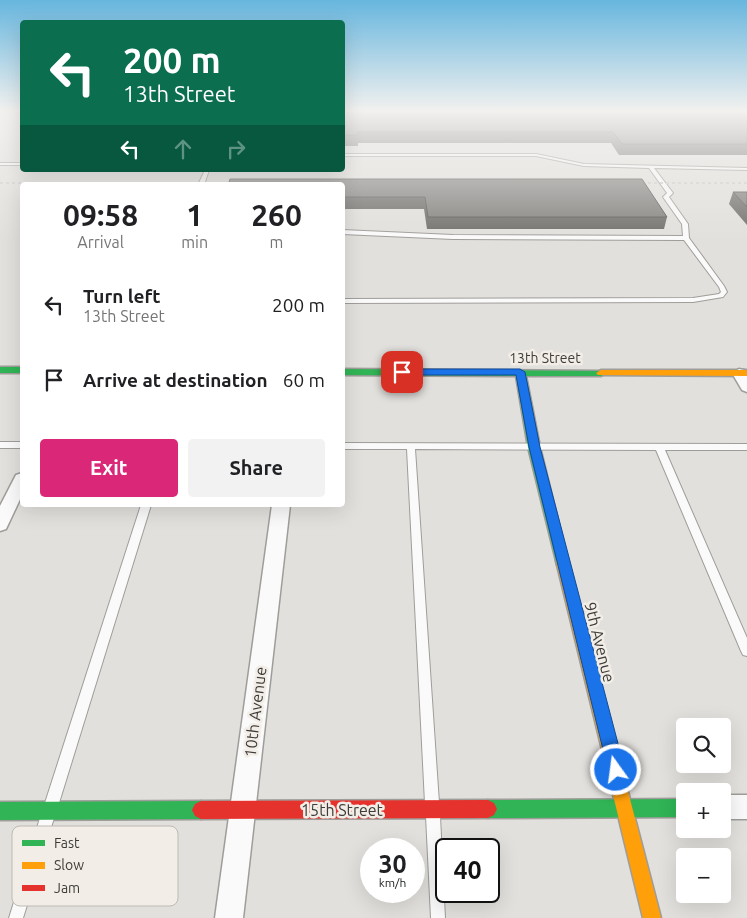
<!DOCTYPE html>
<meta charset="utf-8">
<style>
:root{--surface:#fff;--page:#f2f2f2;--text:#202124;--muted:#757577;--accent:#db2777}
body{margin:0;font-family:Ubuntu,sans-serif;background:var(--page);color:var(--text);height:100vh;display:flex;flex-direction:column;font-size:19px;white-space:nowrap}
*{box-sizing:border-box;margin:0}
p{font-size:16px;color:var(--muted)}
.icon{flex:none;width:28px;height:28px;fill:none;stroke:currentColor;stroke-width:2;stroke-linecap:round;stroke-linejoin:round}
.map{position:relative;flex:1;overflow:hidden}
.side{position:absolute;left:20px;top:182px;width:325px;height:325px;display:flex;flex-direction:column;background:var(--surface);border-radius:5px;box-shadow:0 5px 20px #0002}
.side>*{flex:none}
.guide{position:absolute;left:20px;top:20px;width:325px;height:152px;border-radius:5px;box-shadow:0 5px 20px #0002;background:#0b6e4f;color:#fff;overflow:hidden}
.controls{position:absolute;left:676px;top:718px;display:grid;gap:10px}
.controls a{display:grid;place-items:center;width:55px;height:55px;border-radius:5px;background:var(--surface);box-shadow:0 5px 20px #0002;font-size:25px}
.speed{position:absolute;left:360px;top:838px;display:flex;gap:10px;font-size:25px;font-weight:700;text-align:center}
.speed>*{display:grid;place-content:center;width:65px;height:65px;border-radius:50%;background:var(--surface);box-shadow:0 5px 20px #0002;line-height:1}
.speed small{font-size:12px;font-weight:400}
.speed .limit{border:2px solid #111;border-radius:8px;background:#fff;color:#111}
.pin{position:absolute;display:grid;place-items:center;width:42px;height:42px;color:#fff;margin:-21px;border-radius:10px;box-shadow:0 2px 8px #0006}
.me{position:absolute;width:55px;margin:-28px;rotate:346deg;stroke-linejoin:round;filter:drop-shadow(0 0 4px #0008)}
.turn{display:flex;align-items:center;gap:18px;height:105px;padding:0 20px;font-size:22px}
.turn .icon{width:65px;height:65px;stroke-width:2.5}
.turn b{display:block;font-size:35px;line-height:42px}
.lanes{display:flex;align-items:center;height:48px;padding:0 20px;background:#0003;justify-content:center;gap:25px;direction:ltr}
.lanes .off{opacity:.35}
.eta{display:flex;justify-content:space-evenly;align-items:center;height:85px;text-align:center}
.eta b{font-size:30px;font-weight:600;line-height:35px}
.action{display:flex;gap:10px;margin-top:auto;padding:10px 20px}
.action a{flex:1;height:58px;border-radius:5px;background:var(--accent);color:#fff;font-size:20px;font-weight:600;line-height:58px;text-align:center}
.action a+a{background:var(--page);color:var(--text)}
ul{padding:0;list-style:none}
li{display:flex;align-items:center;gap:15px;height:75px;padding:0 20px}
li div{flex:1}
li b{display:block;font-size:19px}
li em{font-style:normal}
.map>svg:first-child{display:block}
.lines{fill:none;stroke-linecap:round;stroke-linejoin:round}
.lane-casing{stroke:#9e9d99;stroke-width:2}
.street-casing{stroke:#9e9d99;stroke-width:3}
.fast-casing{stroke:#9e9d99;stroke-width:3}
.slow-casing{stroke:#9e9d99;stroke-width:3}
.jam-casing{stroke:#9e9d99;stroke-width:3}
.lane{fill:#fbfafa;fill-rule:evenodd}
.street{fill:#fbfafa;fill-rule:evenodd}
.fast{fill:#30b455;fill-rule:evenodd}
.slow{fill:#ff9f0a;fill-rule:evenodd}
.jam{fill:#e5322d;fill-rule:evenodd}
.rail{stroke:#cecdcc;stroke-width:2;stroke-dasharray:3 3;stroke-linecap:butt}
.wall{fill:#716f6c}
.building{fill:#83817e;stroke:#5c5a58}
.route{fill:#1a73e8;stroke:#114b97}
.labels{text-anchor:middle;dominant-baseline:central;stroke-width:5;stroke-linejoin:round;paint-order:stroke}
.street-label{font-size:14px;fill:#3e3c39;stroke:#f2eee7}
.near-street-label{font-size:16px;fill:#3e3c39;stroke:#f2eee7}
.key{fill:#f2eee7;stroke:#bcb9b3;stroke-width:1}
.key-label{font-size:14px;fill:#3e3c39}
</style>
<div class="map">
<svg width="747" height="918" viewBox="0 0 747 918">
<rect width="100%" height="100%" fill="#e2e0dc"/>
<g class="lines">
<!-- lane casing -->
<g class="lane-casing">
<g id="lane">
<path d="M342,154H536L584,164L747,168V170L654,168L673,193L669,197L688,224L689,238L724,286L727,292L723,297L693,302L342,303V299L693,298L719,294L721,292L719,287L684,240L453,239L342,234V230L453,235L683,236L682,224L663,197L667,193L649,168L584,166L536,156H342Z"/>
<rect x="0" y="163" width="22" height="2"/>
<path d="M205,170H209L204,185H198Z"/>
<rect x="0" y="442" width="22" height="6"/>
<path d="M342,443L747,444V450H665L747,638V656L743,655L741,651L656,450L415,449L439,803L437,808L432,810L427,808L425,803L407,449H342Z"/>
<path d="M141,505H151L59,803L57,808L52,810L47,808L45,803Z"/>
<path d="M433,809L438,811L440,816L445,918H431L426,816L428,811Z"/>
<path d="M47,811L52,813L54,818L23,918H9L40,818L42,813Z"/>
</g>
</g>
<!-- street casing -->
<g class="street-casing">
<g id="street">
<path d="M739,369L744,370L747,375V392L742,390L732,373Z"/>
<path d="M22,473V495L6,529L0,531V506L16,475Z"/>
<path d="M272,505H290L243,918H215Z"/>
<rect x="722" y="795" width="25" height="24"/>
</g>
</g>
<!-- fast casing -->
<g class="fast-casing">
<g id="fast">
<rect x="0" y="367" width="22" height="6"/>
<path d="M342,369L604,371L606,373L601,376H526L540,447L568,561L567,565L562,566L557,565L556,561L528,447L516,376L342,375Z"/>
<path d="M685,799V817L488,818L482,815L479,809L482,803L488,800Z"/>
<path d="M201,801L207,804L210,810L207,816L201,819L0,820V802Z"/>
</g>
</g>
<!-- slow casing -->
<g class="slow-casing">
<g id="slow">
<path d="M601,370H747V376L598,375L596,373Z"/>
<path d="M562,556L567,557L568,561L661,918H643L556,561L557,557Z"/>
</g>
</g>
<!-- jam casing -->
<g class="jam-casing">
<path id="jam" d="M488,800L494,803L497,809L494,815L488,818L201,819L195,816L192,810L195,804L201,801Z"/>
</g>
<!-- lane -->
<use href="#lane" class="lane"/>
<!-- street -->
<use href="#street" class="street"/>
<!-- fast -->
<use href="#fast" class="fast"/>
<!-- slow -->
<use href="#slow" class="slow"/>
<!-- jam -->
<use href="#jam" class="jam"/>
<!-- rail -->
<g class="rail">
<path d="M0,183H242"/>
<path d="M630,183H747"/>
</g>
</g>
<!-- wall -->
<g class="wall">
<path d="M342,112H747V155H619L611,143H358V146H342Z"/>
<path d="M230,179H642L667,217L664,229H427L424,209H342V185H228Z"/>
<path d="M733,192H747V225L729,204Z"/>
</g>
<!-- building -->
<g class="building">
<path d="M342,112H747V144H622L613,132H358V135H342Z"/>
<path d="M230,179H642L667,217H428L425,197H342V185H228Z"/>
<path d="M733,192H747V207Z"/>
</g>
<!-- sky -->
<linearGradient id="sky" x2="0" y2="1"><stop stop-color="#67b6de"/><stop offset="0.46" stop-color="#f2f1ef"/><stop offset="1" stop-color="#f2f1ef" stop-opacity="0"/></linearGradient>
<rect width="747" height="241" fill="url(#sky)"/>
<!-- route -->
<path class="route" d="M520,369L525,372L540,447L625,770L622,776L616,778L610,776L608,770L529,447L516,375H402L397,372L402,369Z"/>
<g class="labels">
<!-- street labels -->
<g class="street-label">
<text x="545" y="358">13th Street</text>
</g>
<!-- near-street labels -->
<g class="near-street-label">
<text transform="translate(600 642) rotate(76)">9th Avenue</text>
<text transform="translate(255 712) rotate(-83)">10th Avenue</text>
<text x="342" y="810">15th Street</text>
</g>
</g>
<!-- legend -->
<rect x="12" y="826" width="166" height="80" rx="8" class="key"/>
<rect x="22" y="840" width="23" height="6" fill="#30b455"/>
<rect x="22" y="862" width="23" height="7" fill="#ff9f0a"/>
<rect x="22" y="885" width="23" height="6" fill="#e5322d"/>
<g class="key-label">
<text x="54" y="848">Fast</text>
<text x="54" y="870">Slow</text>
<text x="54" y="893">Jam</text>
</g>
</svg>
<div class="controls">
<a><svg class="icon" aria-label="search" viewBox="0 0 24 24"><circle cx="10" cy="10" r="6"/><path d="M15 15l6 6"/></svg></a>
<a>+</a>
<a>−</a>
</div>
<div class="speed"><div>30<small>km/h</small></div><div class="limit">40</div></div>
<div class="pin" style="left:402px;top:372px;background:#d93025"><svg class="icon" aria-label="arrive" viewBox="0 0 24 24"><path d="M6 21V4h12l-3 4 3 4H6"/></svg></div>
<svg class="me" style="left:616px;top:770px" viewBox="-20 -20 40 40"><circle r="17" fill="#1a73e8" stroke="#fff" stroke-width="3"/><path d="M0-11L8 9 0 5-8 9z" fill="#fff"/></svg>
<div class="guide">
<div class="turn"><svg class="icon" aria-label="left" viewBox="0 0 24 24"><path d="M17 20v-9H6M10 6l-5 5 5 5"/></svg><div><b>200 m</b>13th Street</div></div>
<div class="lanes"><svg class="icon" aria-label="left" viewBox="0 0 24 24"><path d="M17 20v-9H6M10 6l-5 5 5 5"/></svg><svg class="icon off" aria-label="ahead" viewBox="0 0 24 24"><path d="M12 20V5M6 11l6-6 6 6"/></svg><svg class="icon off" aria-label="right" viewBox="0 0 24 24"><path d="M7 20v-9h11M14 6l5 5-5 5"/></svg></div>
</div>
<section class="side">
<div class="eta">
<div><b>09:58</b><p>Arrival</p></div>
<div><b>1</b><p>min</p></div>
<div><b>260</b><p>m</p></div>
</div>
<ul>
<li><svg class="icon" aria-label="left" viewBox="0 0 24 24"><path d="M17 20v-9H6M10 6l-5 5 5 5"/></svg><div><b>Turn left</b><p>13th Street</p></div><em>200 m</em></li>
<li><svg class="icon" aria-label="arrive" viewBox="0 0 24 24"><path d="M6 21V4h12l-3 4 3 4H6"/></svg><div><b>Arrive at destination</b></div><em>60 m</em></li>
</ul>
<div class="action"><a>Exit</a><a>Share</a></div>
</section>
</div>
